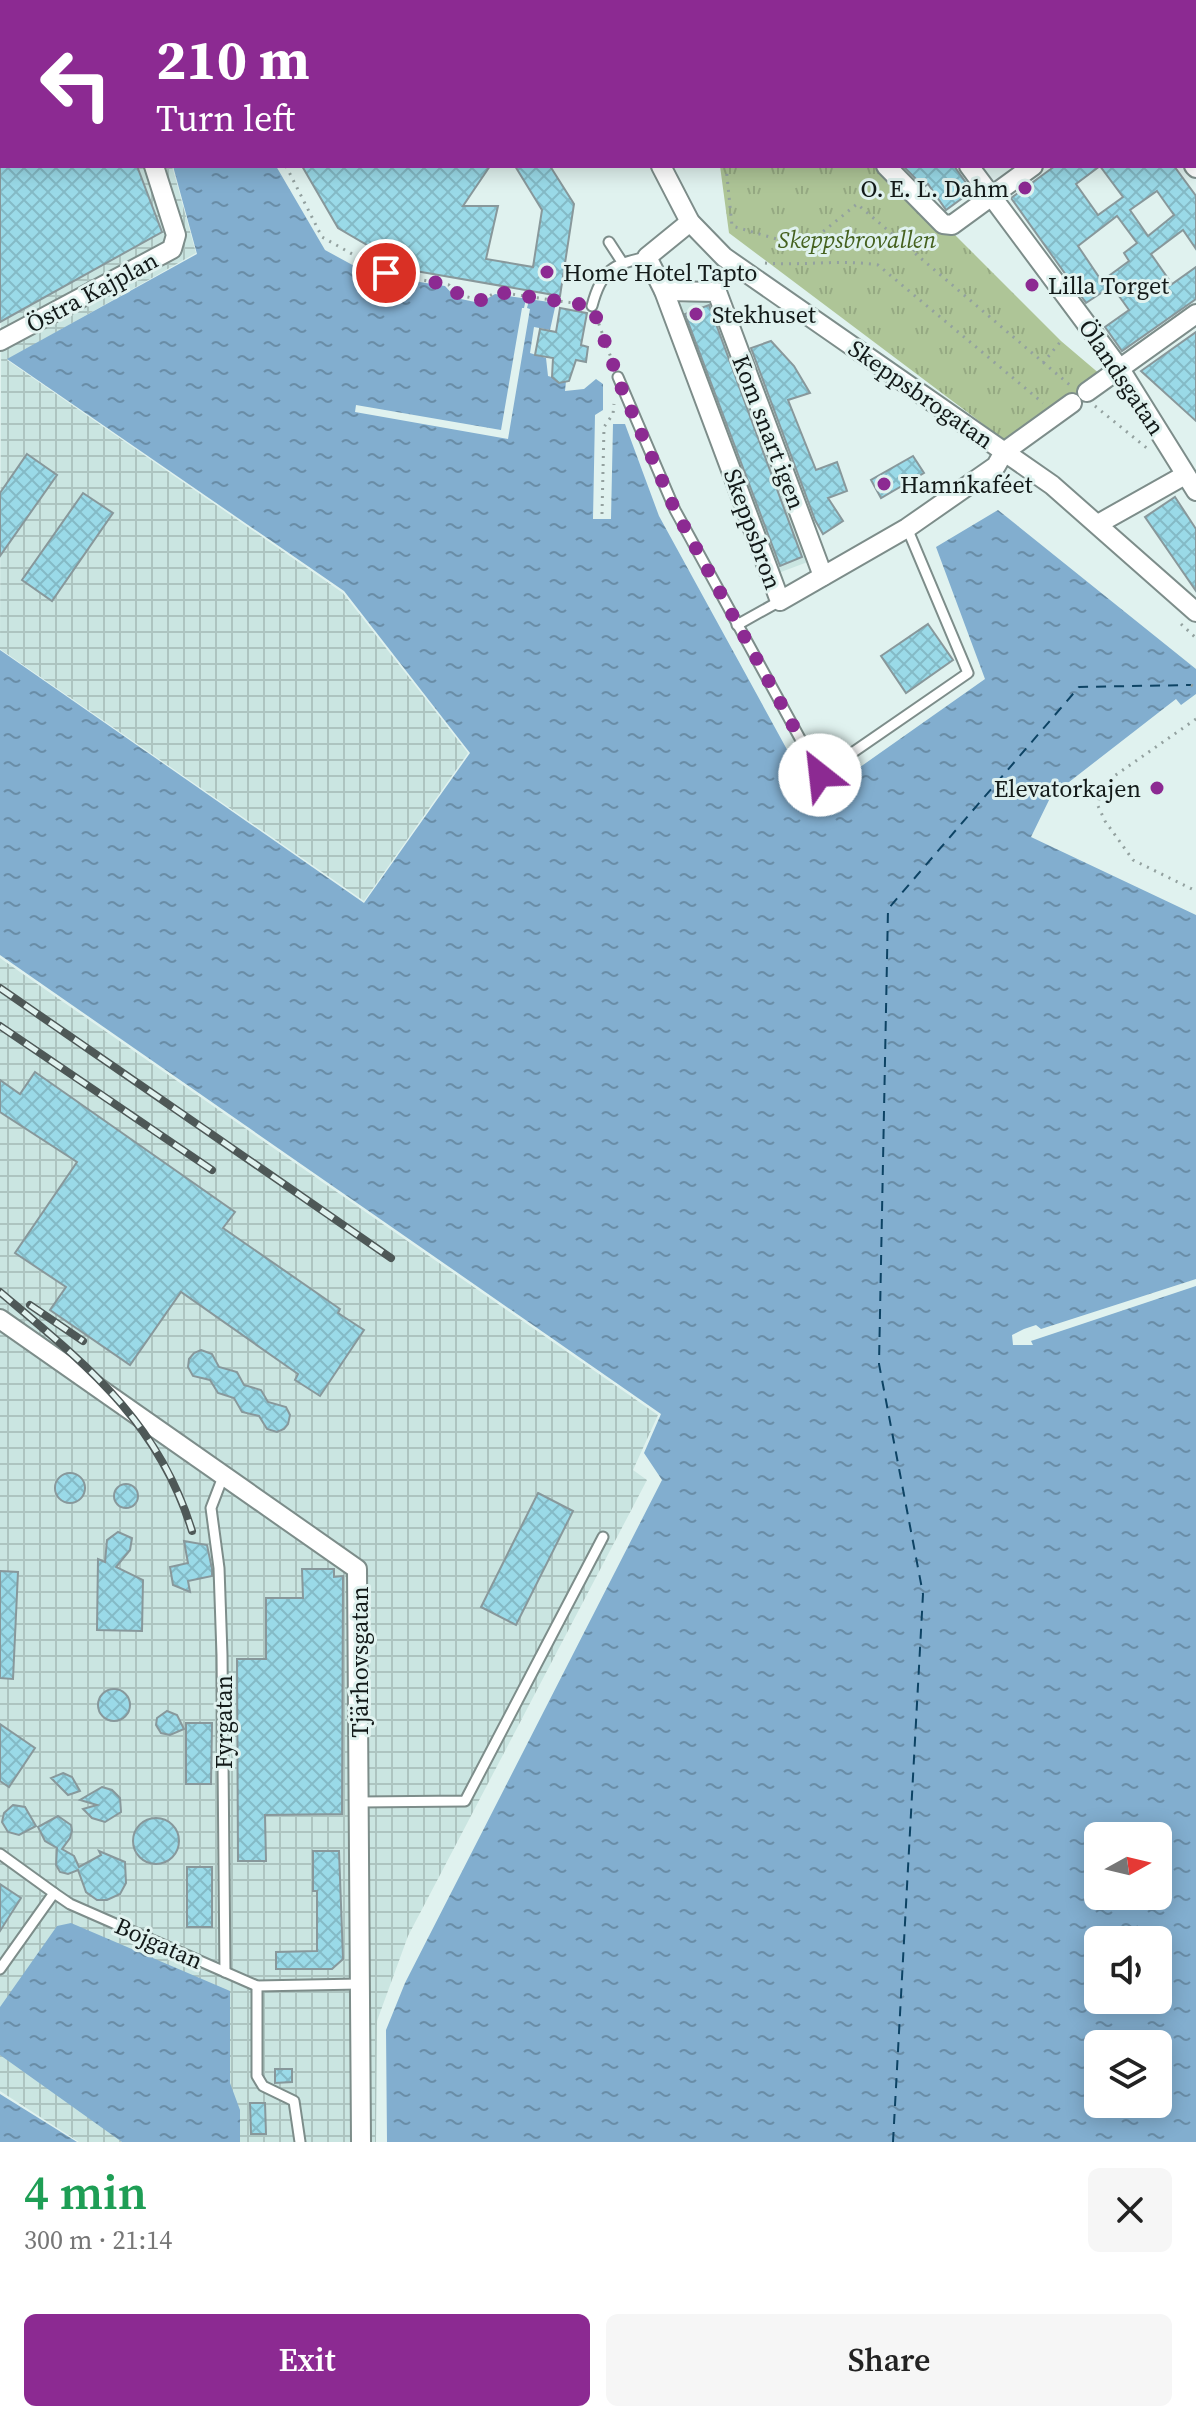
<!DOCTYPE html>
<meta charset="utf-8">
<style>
:root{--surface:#fff;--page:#f6f6f6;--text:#222;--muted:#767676;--accent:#8c2a92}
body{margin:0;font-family:"Source Serif 4",serif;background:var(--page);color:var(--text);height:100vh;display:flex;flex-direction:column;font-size:30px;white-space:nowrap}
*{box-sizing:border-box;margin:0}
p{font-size:26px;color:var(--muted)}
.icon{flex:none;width:44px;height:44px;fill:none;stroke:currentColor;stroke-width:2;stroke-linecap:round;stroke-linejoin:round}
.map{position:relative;height:2142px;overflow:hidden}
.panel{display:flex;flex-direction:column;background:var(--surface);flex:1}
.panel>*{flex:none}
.hud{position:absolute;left:0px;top:0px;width:1196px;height:168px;box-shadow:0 4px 20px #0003;background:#8c2a92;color:#fff;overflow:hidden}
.needle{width:52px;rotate:82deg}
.tools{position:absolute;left:1084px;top:1822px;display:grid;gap:16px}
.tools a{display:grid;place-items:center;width:88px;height:88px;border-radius:12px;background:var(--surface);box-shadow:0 4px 20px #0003;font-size:40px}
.pin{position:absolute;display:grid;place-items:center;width:68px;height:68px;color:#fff;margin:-34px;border:4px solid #fff;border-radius:50%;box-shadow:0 2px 8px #0007}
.me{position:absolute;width:88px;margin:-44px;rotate:331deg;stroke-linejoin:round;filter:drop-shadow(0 0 6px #0008)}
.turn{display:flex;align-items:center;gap:28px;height:168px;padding:0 24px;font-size:36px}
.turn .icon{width:104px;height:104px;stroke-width:2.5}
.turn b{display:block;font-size:56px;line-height:68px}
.round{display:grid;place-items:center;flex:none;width:84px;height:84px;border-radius:12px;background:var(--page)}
.head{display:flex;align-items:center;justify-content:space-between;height:136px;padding:0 24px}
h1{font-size:48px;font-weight:600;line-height:60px;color:#1e9e55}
.button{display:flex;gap:16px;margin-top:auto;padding:16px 24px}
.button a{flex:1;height:92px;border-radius:12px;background:var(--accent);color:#fff;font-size:32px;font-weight:600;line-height:92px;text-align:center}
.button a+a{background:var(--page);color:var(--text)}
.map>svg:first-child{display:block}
.built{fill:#cae5e1}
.industrial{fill:url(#industrial-grid)}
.grass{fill:url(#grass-tufts)}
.water{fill:url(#water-ripples);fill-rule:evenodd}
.pier{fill:#e0f2ef}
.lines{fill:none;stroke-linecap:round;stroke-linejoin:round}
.ferry{stroke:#0d4364;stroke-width:2;stroke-dasharray:10 8;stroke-linecap:butt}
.building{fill:url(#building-cross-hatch);stroke:#88989b;stroke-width:2;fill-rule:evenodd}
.lane-casing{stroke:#7d8d8a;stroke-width:13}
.street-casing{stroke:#7d8d8a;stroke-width:22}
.path{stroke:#93a19f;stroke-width:3;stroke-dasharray:2 6;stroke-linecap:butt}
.lane{stroke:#fff;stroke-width:9}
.street{stroke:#fff;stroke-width:18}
.rail-casing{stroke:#4e5857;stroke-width:8}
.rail{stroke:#e0f2ef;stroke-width:5;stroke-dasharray:15;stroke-linecap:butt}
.route{stroke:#8c2a92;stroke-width:14;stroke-dasharray:0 25.2}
.poi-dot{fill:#8c2a92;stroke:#e0f2ef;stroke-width:3}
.labels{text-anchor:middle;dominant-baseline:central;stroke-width:6;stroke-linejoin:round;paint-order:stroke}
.poi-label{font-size:24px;fill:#131a19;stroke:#e0f2ef;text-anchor:start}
.park-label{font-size:24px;font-style:italic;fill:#45611f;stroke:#e0f2ef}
.street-label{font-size:24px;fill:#131a19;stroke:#e0f2ef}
</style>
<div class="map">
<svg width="1196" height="2142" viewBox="0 0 1196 2142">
<defs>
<pattern id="industrial-grid" width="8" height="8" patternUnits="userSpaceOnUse" patternTransform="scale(2)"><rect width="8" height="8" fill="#cae5e1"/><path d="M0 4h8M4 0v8" fill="none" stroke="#adc4c0"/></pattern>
<pattern id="grass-tufts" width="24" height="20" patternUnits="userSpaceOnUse" patternTransform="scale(2)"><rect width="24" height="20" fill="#aec597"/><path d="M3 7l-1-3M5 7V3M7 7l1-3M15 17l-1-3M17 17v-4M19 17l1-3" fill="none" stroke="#95a982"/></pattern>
<pattern id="water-ripples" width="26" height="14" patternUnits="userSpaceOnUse" patternTransform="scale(2)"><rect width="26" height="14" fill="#82aecf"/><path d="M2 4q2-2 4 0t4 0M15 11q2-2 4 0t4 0" fill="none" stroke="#698da7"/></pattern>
<pattern id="building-cross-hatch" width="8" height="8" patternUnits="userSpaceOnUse" patternTransform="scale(2)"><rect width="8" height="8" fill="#9adae8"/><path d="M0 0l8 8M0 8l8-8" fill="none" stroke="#84bac6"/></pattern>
</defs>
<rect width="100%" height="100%" fill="#e0f2ef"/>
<!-- built -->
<g class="built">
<path d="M0,0L125,2H2L0,128Z"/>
<path d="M1085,0H1196V38L1194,39V2Z"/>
<path d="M712,298L813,560L773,575L673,305Z"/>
</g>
<!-- industrial -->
<g class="industrial">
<path d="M2,127V166H172L196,253L7,360L343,593L468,753L364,901L0,649Z"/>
<path d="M0,958L658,1415L633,1470L647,1480L408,1936L377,2021L376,2142H79L0,2091Z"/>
</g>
<!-- grass -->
<path class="grass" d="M720,166H886L1061,341L1101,375L1007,442L729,233Z"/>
<!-- water -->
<g class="water">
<path d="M125,0H263L262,2Z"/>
<path d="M173,166H276L325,250L369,274L445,286L456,298L480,303L495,294L556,303L550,330L534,327L530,353L546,358L548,376L566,381L565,391L584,389L596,379L603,384V410L595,415L593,519H611L613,424H625L659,516L813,797L819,796L985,679L936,547L998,510L1196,669V694L1181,705L1176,699L1051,796L1031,837L1196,915V2142H387L386,2030L405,1983L662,1480L644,1453L661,1414L0,955V650L364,903L470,753L344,591L7,359L197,254ZM1098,1836H1158V1896H1098ZM1098,1940H1158V2000H1098ZM1098,2044H1158V2104H1098Z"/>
<path d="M71,1923L230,1991V2083L240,2110V2142H122L0,2055V2007L57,1926Z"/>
<path d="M0,2094L77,2142H0Z"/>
</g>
<!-- pier -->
<g class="pier">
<path d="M526,299L529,300L527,308L530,309L508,439L355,412L356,405L501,430L522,308H524Z"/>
<path d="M1196,1279V1286L1031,1341L1033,1345H1013L1012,1335L1024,1329L1036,1325L1041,1329Z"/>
</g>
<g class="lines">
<!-- ferry -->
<path class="ferry" d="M893,2142L923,1594L879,1364L888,909L1079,687L1191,685"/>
</g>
<!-- building -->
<g class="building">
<path d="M0,166H137L162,232L0,322Z"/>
<path d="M302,166H490L463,206H498L486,259L533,267L542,210L515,166H550L574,204L560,296L392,267L391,259L338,228Z"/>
<path d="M903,166H954L972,191L946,210L928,184L924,187Z"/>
<path d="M1055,166H1100L1076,184L1098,215L1123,197L1100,166H1174L1196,196V249L1183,230L1151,254L1172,284L1196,267V299L1122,351L1105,327L1129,310L1106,278L1129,261L1124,253L1137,243L1117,216L1078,246L1107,289L1086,303L1011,198ZM1157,191L1174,215L1148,236L1130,210Z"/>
<path d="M709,305L802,557L780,566L685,314Z"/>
<path d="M560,308L587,313L581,345L588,347L586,362L576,360L569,381L559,383L552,377L553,358L535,355L540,329L556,332Z"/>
<path d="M1196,332V421L1141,371Z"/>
<path d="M771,341L794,366L810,393L788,400L816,470L837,462L847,491L828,498L843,521L823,534L815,520L751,348Z"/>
<path d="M27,454L57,475L0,556V493Z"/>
<path d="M913,456L924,473L881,498L871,480Z"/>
<path d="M83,493L113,513L52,601L22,580Z"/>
<path d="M1175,497L1196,529V591L1145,517Z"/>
<path d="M928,624L953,660L906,693L881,656Z"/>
<path d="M35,1072L235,1212L223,1228L340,1309L338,1313L364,1330L320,1396L295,1380L298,1374L181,1292L130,1365L50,1310L66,1287L15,1253L77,1162L0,1112V1080L20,1094Z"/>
<path d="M201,1350L212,1354L219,1367L237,1372L244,1385L261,1390L268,1402L286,1407L290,1415L288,1424L284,1429L277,1432L267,1429L259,1416L242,1412L234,1398L218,1393L210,1380L193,1376L188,1367L189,1359L194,1353Z"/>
<circle cx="70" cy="1488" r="15"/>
<circle cx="126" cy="1496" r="12"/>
<path d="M538,1493L573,1511L516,1625L481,1607Z"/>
<path d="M118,1532L132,1538L130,1550L116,1567L143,1580L142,1631L97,1630L98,1559L105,1562L107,1540Z"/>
<path d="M184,1541L207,1545L212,1569V1576L188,1581L190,1592L173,1585L170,1567L188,1563Z"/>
<path d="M302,1569H334V1577L343,1576L342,1814L265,1815L266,1861H238L237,1659H266V1598H303Z"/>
<path d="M0,1571L18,1572L13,1679L0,1678Z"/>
<circle cx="114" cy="1705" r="16"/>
<path d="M167,1711L177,1715L184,1729L170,1735L161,1733L156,1725L157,1718Z"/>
<path d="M186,1723H212L211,1784H186Z"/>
<path d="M0,1724L35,1748L9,1787L0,1781Z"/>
<path d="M63,1773L72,1777L80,1791L68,1795L51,1778Z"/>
<path d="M102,1787L112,1790L120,1798L121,1812L105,1822L92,1818L83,1809L97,1805L80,1800Z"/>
<path d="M13,1805L25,1807L36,1826L19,1835L8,1832L2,1822L4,1813Z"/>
<path d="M58,1816L71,1825L72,1831L70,1838L62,1849L74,1856L79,1867L101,1855L99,1851L125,1862L126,1883L120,1894L107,1900H97L86,1892L78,1870L68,1874L60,1872L56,1865L57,1848L45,1841L38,1827Z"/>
<circle cx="156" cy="1841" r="23"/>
<path d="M313,1851H339L343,1959L332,1969H276V1952L317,1951V1891H313Z"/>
<rect x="187" y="1867" width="25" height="60"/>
<path d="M0,1884L21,1898L0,1931Z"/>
<path d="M275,2069H292V2082L275,2083Z"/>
<path d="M250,2103H265L266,2134H251Z"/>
</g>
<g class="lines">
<!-- lane casing -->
<g class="lane-casing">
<g id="lane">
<path d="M609,242L622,262"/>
<path d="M592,306C601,271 612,264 647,257"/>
<path d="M618,377L675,510L820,775L968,673L907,528"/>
<path d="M737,625L780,601"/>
<path d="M224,1474L211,1508L219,1568L222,1655L225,1972"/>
<path d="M360,1802L465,1801L603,1537"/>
<path d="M0,1854L54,1893"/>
<path d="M0,1969L54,1893L70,1904L257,1986L359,1984"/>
<path d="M257,1986V2076L263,2086L294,2101L300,2142"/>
</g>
</g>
<!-- street casing -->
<g class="street-casing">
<g id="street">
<path d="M103,0L104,2"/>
<path d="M563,0L564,2"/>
<path d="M755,0L757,2"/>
<path d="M852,0L854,2"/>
<path d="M1075,0L1077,2"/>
<path d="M605,2L608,0"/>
<path d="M1194,50L1196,49"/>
<path d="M0,128H2"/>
<path d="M661,166L690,222L724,257L1052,485L1196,612"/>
<path d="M886,166L943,224L952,225L1033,166"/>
<path d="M969,166L1120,369L1196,491"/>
<path d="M1194,166L1196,168"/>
<path d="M690,222L647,257L664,291L780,601L907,528L996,466L1004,452L1072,403"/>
<path d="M664,291L717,292L823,576"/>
<path d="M0,341L172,249L176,235L154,166"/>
<path d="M1087,392L1196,314"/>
<path d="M1098,524L1185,475"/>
<path d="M0,1319L357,1569L361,2142"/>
</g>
</g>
<!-- path -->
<g class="path">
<path d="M541,0L543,2"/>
<path d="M702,0L704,2"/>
<path d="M272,2V0"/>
<path d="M286,166L322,237L386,273L449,285L459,295L481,300L497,292L580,304"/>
<path d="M726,166L732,226L804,247L857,204L1071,386"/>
<path d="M913,251L932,235"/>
<path d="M765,263C803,266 840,259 878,265L1043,403"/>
<path d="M596,316L614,366"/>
<path d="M1043,363L1061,341"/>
<path d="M1095,406L1148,449"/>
<path d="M602,514L604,427L613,414L614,404"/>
<path d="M1181,624L1196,638"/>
<path d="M1191,685L1196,688"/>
<path d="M1196,719L1110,779L1100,790L1098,806L1105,821L1133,860L1196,891"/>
</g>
<!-- lane -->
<use href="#lane" class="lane"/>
<!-- street -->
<use href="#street" class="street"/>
<!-- rail casing -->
<g class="rail-casing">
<g id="rail">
<path d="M0,988L391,1258"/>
<path d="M0,1026L212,1170"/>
<path d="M0,1292C85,1364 158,1420 192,1531"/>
<path d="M30,1305L83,1341"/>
</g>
</g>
<!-- rail -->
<use href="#rail" class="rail"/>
</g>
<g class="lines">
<!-- route -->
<path class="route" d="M386,273L449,285L459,295L481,300L497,292L592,306L623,392L675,510L820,775"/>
</g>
<!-- markers -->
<g class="poi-dot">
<circle cx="1025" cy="188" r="8"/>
<circle cx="547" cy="272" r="8"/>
<circle cx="1032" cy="285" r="8"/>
<circle cx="696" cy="314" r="8"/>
<circle cx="884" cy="484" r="8"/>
<circle cx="1157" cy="788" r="8"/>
</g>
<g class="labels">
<!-- poi labels -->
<g class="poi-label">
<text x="1009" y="188" text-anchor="end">O. E. L. Dahm</text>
<text x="563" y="272">Home Hotel Tapto</text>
<text x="1048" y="285">Lilla Torget</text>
<text x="712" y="314">Stekhuset</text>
<text x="900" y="484">Hamnkaféet</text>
<text x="1141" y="788" text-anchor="end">Elevatorkajen</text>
</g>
<!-- park labels -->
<g class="park-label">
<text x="857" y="239">Skeppsbrovallen</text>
</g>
<!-- street labels -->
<g class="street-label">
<text transform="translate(92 292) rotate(-28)">Östra Kajplan</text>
<text transform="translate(1122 377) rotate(56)">Ölandsgatan</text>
<text transform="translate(921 394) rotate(35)">Skeppsbrogatan</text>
<text transform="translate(769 432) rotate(69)">Kom snart igen</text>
<text transform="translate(753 529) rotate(70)">Skeppsbron</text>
<text transform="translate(359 1662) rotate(-90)">Tjärhovsgatan</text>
<text transform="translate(223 1722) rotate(-90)">Fyrgatan</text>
<text transform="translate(159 1943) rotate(24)">Bojgatan</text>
</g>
</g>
</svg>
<div class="tools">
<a><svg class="needle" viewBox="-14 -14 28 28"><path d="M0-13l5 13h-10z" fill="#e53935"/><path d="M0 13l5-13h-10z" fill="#767676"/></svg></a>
<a><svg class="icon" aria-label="sound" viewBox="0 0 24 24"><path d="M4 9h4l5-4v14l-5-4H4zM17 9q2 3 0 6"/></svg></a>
<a><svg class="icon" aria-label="layers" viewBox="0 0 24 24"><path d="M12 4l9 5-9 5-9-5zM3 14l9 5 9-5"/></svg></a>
</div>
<div class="pin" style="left:386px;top:273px;background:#d93025"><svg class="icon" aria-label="arrive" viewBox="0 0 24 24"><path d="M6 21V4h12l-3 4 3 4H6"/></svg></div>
<svg class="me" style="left:820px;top:775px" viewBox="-20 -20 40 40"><circle r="19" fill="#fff"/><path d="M0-13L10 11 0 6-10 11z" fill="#8c2a92"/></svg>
<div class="hud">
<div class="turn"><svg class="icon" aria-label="left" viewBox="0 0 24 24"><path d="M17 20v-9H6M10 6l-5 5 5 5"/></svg><div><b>210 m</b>Turn left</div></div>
</div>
</div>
<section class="panel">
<div class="head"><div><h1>4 min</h1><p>300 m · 21:14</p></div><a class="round"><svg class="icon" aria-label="close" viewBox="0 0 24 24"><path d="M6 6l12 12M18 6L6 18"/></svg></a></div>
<div class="button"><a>Exit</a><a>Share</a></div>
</section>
